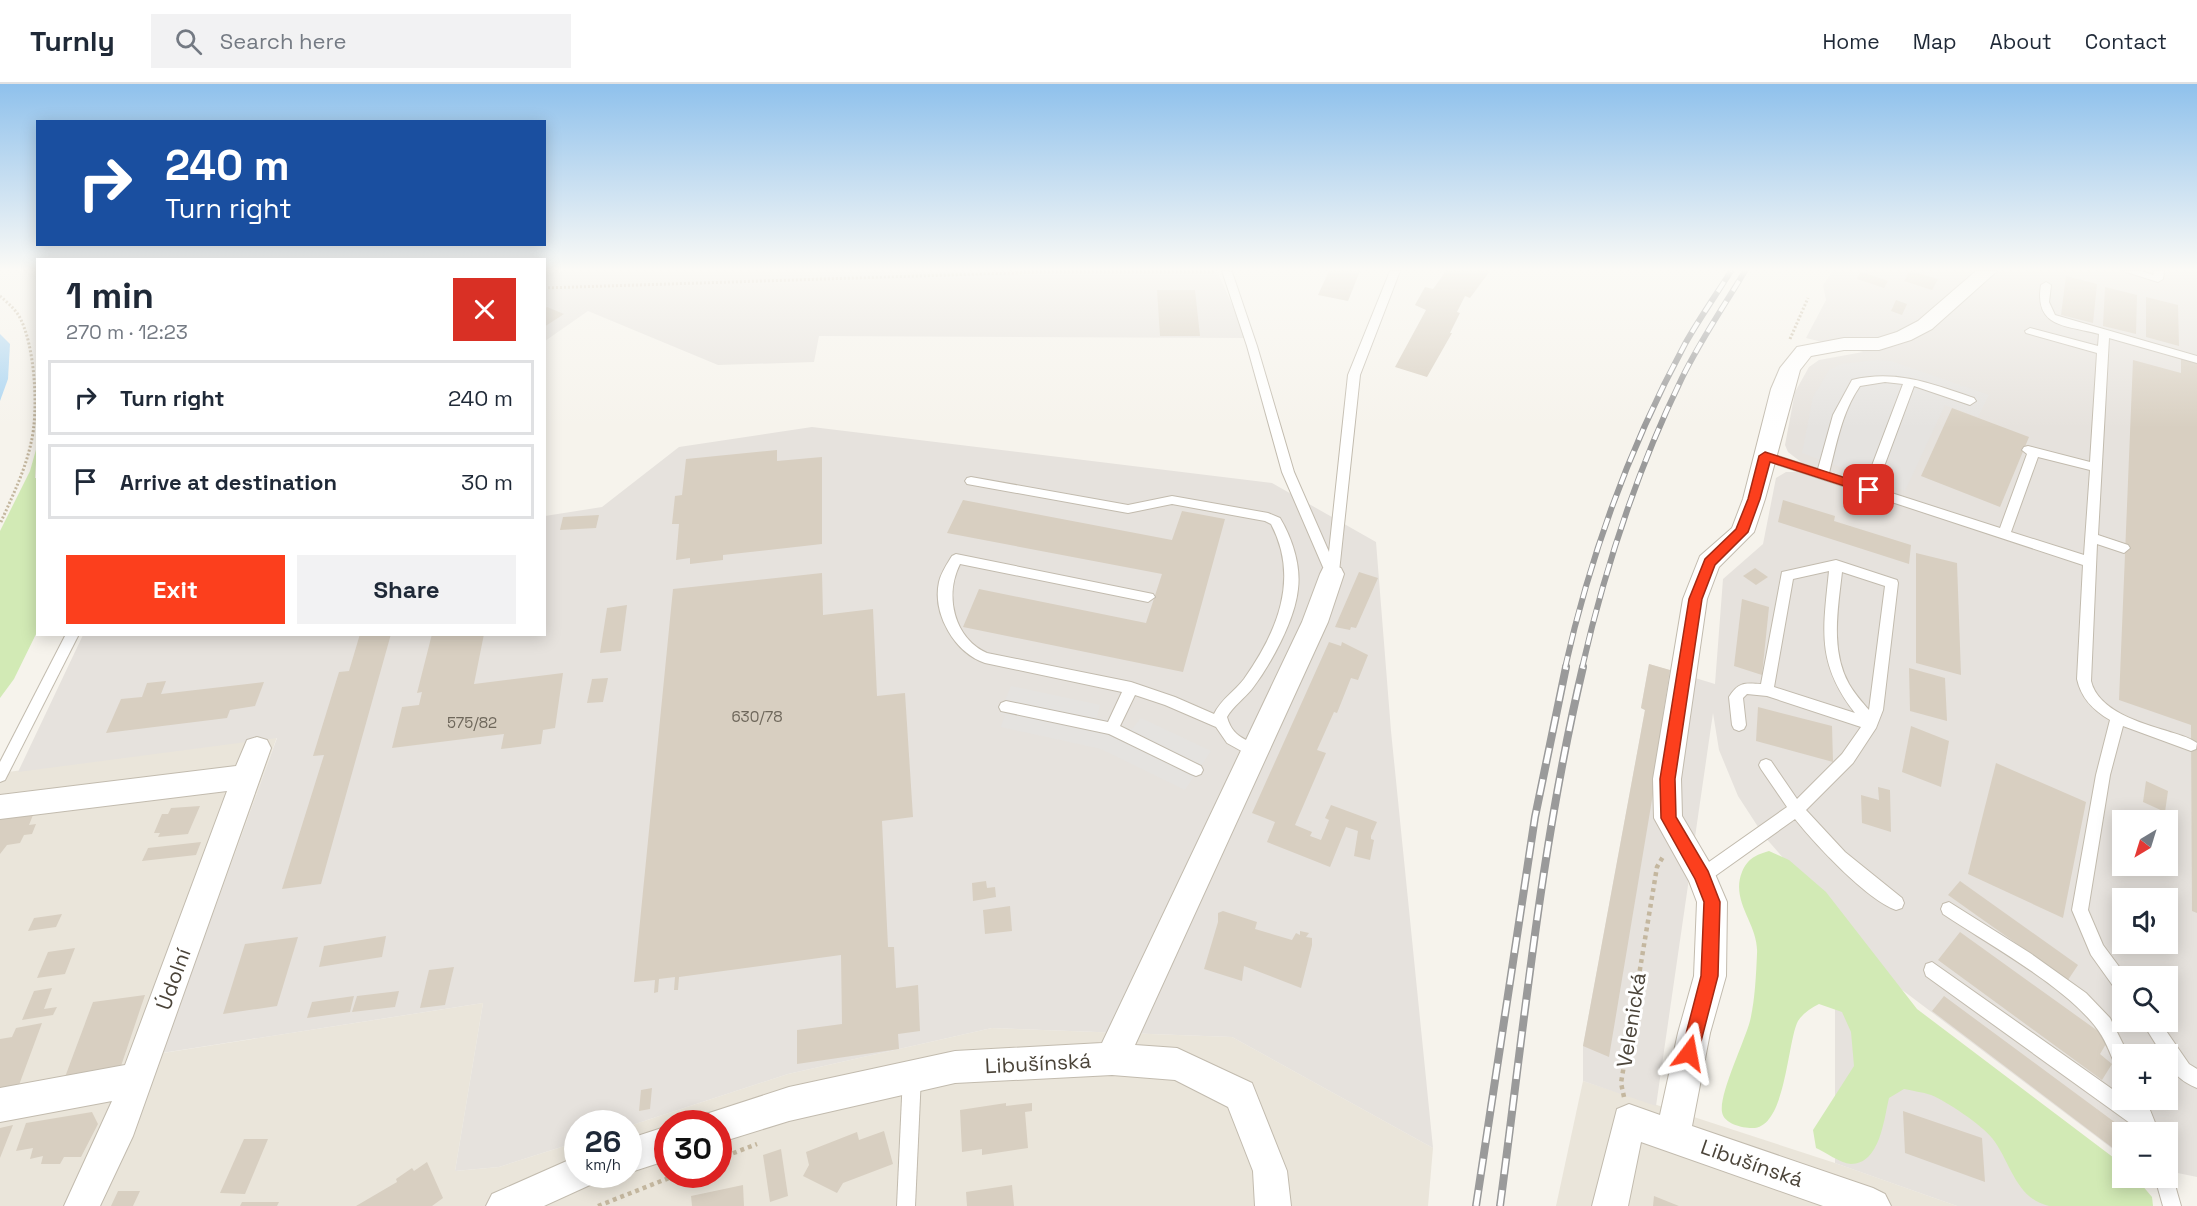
<!DOCTYPE html>
<meta charset="utf-8">
<style>
:root{--surface:#fff;--page:#f2f2f3;--text:#1f2937;--muted:#747a83;--line:#e0e1e3;--accent:#fc3f1d}
body{margin:0;font-family:"Space Grotesk",sans-serif;background:var(--page);color:var(--text);height:100vh;display:flex;flex-direction:column;font-size:22px;white-space:nowrap}
*{box-sizing:border-box;margin:0}
p{font-size:20px;color:var(--muted)}
.icon{flex:none;width:33px;height:33px;fill:none;stroke:currentColor;stroke-width:2;stroke-linecap:round;stroke-linejoin:round}
.map{position:relative;flex:1;overflow:hidden}
.details{position:absolute;left:36px;top:174px;width:510px;height:378px;display:flex;flex-direction:column;background:var(--surface);border-radius:0px;box-shadow:0 3px 15px #0003}
.details>*{flex:none}
.banner{position:absolute;left:36px;top:36px;width:510px;height:126px;border-radius:0px;box-shadow:0 3px 15px #0003;background:#1a4fa0;color:#fff;overflow:hidden}
.needle{width:39px;rotate:218deg}
.controls{position:absolute;left:2112px;top:726px;display:grid;gap:12px}
.controls a{display:grid;place-items:center;width:66px;height:66px;border-radius:0px;background:var(--surface);box-shadow:0 3px 15px #0003;font-size:30px}
.speed{position:absolute;left:564px;top:1026px;display:flex;gap:12px;font-size:30px;font-weight:700;text-align:center}
.speed>*{display:grid;place-content:center;width:78px;height:78px;border-radius:50%;background:var(--surface);box-shadow:0 3px 15px #0003;line-height:1}
.speed small{font-size:15px;font-weight:400}
.speed .limit{border:9px solid #d22;background:#fff;color:#111}
.pin{position:absolute;display:grid;place-items:center;width:51px;height:51px;color:#fff;margin:-26px;border-radius:12px;box-shadow:0 3px 9px #0006}
.me{position:absolute;width:66px;margin:-33px;rotate:13deg;stroke-linejoin:round;filter:drop-shadow(0 0 4px #0008)}
.turn{display:flex;align-items:center;gap:21px;height:126px;padding:0 30px;font-size:27px}
.turn .icon{width:78px;height:78px;stroke-width:2.5}
.turn b{display:block;font-size:42px;line-height:51px}
.round{display:grid;place-items:center;flex:none;width:63px;height:63px;border-radius:0px;background:var(--page)}
.head{display:flex;align-items:center;justify-content:space-between;height:102px;padding:0 30px}
h1{font-size:36px;font-weight:700;line-height:45px}
.cta{display:flex;gap:12px;margin-top:auto;padding:12px 30px}
.cta a{flex:1;height:69px;border-radius:0px;background:var(--accent);color:#fff;font-size:24px;font-weight:700;line-height:69px;text-align:center}
.cta a+a{background:var(--page);color:var(--text)}
ul{padding:0;list-style:none}
li{display:flex;align-items:center;gap:18px;height:75px;margin:0 12px 9px;padding:0 18px;border:3px solid var(--line);border-radius:0px}
li div{flex:1}
li b{display:block;font-size:22px}
li em{font-style:normal}
header{display:flex;align-items:center;gap:36px;box-sizing:border-box;height:84px;padding:0 30px;background:var(--surface);border-bottom:2px solid var(--line)}
header strong{font-size:28px}
nav{display:flex;gap:33px;margin-inline-start:auto;font-size:21px}
.search{width:420px;height:54px;background:var(--page);display:flex;align-items:center;gap:15px;box-sizing:border-box;padding:0 21px;border-radius:0px;color:var(--muted);font-size:22px}
.map>svg:first-child{display:block}
.residential{fill:#eae5da;fill-rule:evenodd}
.industrial{fill:#e6e2dd;fill-rule:evenodd}
.green{fill:#d2eab5}
.parking{fill:#e5e3e0}
.water{fill:#a9d4f2}
.building{fill:#d8cfc1}
.lines{fill:none;stroke-linecap:round;stroke-linejoin:round}
.service-casing{stroke:#c2bbae;stroke-width:2}
.minor-casing{stroke:#c2bbae;stroke-width:2}
.path-far1{stroke:#c4b79f;stroke-width:3;stroke-dasharray:2 2;stroke-linecap:butt}
.path{stroke:#c4b79f;stroke-width:4.5;stroke-dasharray:4 4;stroke-linecap:butt}
.service{fill:#fff;fill-rule:evenodd}
.minor{fill:#fff;fill-rule:evenodd}
.rail-far1-casing{stroke:#9a9a9a;stroke-width:6}
.rail-casing{stroke:#9a9a9a;stroke-width:8}
.rail-far1{stroke:#fff;stroke-width:4;stroke-dasharray:12;stroke-linecap:butt}
.rail{stroke:#fff;stroke-width:5;stroke-dasharray:16;stroke-linecap:butt}
.route{fill:#fc3f1d;stroke:#a42913;stroke-width:1.5}
.labels{text-anchor:middle;dominant-baseline:central;stroke-width:6;stroke-linejoin:round;paint-order:stroke}
.number-label{font-size:15px;fill:#6e675b}
.near-street-label{font-size:21px;fill:#4b4439;stroke:#fff}
</style>
<header>
<strong>Turnly</strong>
<div class="search"><svg class="icon" aria-label="search" viewBox="0 0 24 24"><circle cx="10" cy="10" r="6"/><path d="M15 15l6 6"/></svg>Search here</div>
<nav><a>Home</a><a>Map</a><a>About</a><a>Contact</a></nav>
</header>
<div class="map">
<svg width="2197" height="1122" viewBox="0 0 2197 1122">
<rect width="100%" height="100%" fill="#f6f3ec"/>
<!-- residential -->
<g class="residential">
<path d="M277,653L163,969L483,919L455,1087L499,1083L577,1058L578,1090H628L629,1042L788,990L992,944L1232,953L1433,1064L1428,1122H0V689ZM668,1040H718V1090H668Z"/>
<path d="M1583,997L1835,1079L1957,1122H1556Z"/>
</g>
<!-- industrial -->
<g class="industrial">
<path d="M545,187H1217L1247,254L819,252L814,278L718,281L588,227L545,257Z"/>
<path d="M1833,187H2197V1093L2168,1087V1048H2122V1072L1893,899L1764,752L1738,712L1719,666L1713,629L1656,1022L1583,997V962L1645,626L1641,624L1649,580L1715,600L1723,495L1763,460L1776,394L1786,388H1798L1801,378L1788,368L1785,361L1795,308L1809,283L1819,276L1863,268L1806,254L1826,216L1823,201ZM2122,736H2168V782H2122ZM2122,814H2168V860H2122ZM2122,892H2168V938H2122ZM2122,970H2168V1016H2122Z"/>
<path d="M812,343L1272,399L1376,458L1391,647L1433,1064L1232,953L992,944L788,990L629,1042L578,1040L577,1058L499,1083L455,1087L483,919L162,969L277,654L18,688L83,551L544,550L545,432L602,423L679,363Z"/>
<path d="M1835,924L1877,938L2044,1056L2051,1122H1957L1835,1079Z"/>
</g>
<!-- green -->
<g class="green">
<path d="M37,362L35,394H38L37,548L14,595L0,614V447L30,387Z"/>
<path d="M1769,767L1789,776L1826,808L1917,925L2122,1080V1094H2136L2152,1113L2153,1122H2049C2015,1114 2011,1078 1992,1054C1982,1041 1946,1017 1931,1011C1922,1008 1913,1007 1904,1005L1889,1014C1884,1035 1880,1080 1851,1080C1840,1079 1825,1068 1816,1064L1813,1046L1854,982L1851,948L1842,928L1819,920C1811,924 1803,929 1798,937C1787,958 1786,1045 1752,1044C1742,1044 1724,1040 1722,1028C1719,1010 1744,959 1750,937C1755,916 1756,892 1757,870C1759,840 1730,818 1742,788C1748,774 1756,771 1769,767Z"/>
</g>
<!-- parking -->
<g class="parking">
<path d="M1876,276L1891,277L1989,311L1978,333L1945,321L1905,407L1802,369L1813,313L1829,286L1842,280Z"/>
<path d="M1011,602L1100,621L1097,633L1132,645L1141,634L1211,667L1185,706L1101,665L1001,643L1005,631L1000,630Z"/>
</g>
<!-- water -->
<path class="water" d="M0,250L10,260L8,295L0,317Z"/>
<!-- building -->
<g class="building">
<path d="M1329,187H1360L1348,217L1318,211Z"/>
<path d="M1446,187H1490L1470,214L1465,212L1457,228L1460,229L1450,249H1452L1427,293L1395,283L1426,226L1415,221L1425,203L1433,205Z"/>
<path d="M1910,187L1938,195L1932,206L1904,197Z"/>
<path d="M1861,188H1862L1888,197L1884,204L1857,195Z"/>
<path d="M2066,192L2097,200L2093,239L2061,231Z"/>
<path d="M2105,203L2137,211L2136,250L2103,242Z"/>
<path d="M1157,206H1195L1200,252H1160Z"/>
<path d="M2146,213L2178,221L2179,262L2146,253Z"/>
<path d="M1896,216L1907,220L1902,231L1891,227Z"/>
<path d="M547,223L564,230L544,243V225Z"/>
<path d="M2181,274L2197,279V829L2192,827L2191,641L2119,616L2133,276L2181,289Z"/>
<path d="M1952,324L2029,353L2000,423L1921,392Z"/>
<path d="M777,366V377L822,373V460L723,471V476L690,480V474L676,476L679,440H672L675,412L682,411L686,375Z"/>
<path d="M963,416L1172,456L1182,427L1225,435L1183,588L963,543L979,505L1146,539L1162,490L947,449Z"/>
<path d="M1783,416L1835,432L1834,437L1911,461L1909,480L1778,438Z"/>
<path d="M599,431L596,444L560,446L563,433Z"/>
<path d="M1916,469L1957,479L1961,591L1916,579Z"/>
<path d="M1755,484L1768,493L1756,501L1743,492Z"/>
<path d="M1359,488L1378,494L1356,544L1351,543L1350,546L1335,543Z"/>
<path d="M822,489L823,531L873,525L877,612L905,609L913,733L882,737L888,863H894L896,904L918,901L920,947L898,950L899,965L797,980V946L842,940L841,871L679,893L678,906H674L675,893L659,895L658,908L654,909L655,896L634,898L673,505Z"/>
<path d="M1742,515L1769,523L1762,591L1734,582Z"/>
<path d="M627,521L621,567L600,569L607,524Z"/>
<path d="M360,550H391L321,800L282,805L324,671L313,672L339,588L349,587Z"/>
<path d="M432,550H484L474,600L563,589L555,644L543,646L541,660L501,665L504,650L392,664L402,623L419,621L422,608L417,609Z"/>
<path d="M1329,558L1341,562L1342,558L1368,571L1358,596L1351,594L1337,629L1334,628L1317,666L1326,669L1295,741L1312,748L1310,752L1321,756L1329,736L1325,734L1331,721L1377,738L1371,752V755L1374,756L1370,776L1354,772L1358,747L1346,743L1330,783L1267,758L1275,738L1252,729Z"/>
<path d="M1649,580L1670,586L1663,631L1666,632L1609,973L1583,962L1645,626L1641,624Z"/>
<path d="M1909,584L1945,594L1947,637L1910,627Z"/>
<path d="M608,594L603,618L587,619L592,595Z"/>
<path d="M166,597L161,610L264,598L255,622L230,626L227,634L106,649L121,615L142,613L147,599Z"/>
<path d="M1758,623L1832,642L1833,678L1756,657Z"/>
<path d="M1911,642L1949,657L1941,703L1902,688Z"/>
<path d="M1996,679L2086,718L2063,834L1968,790Z"/>
<path d="M2146,697L2168,707L2165,728L2143,718Z"/>
<path d="M1878,703L1890,706L1891,748L1862,739L1861,711L1879,716Z"/>
<path d="M200,722L188,750L158,753L160,749H154L162,730H168L171,724Z"/>
<path d="M35,726L29,741L36,740L32,750L24,751L20,759L7,761L0,770V729Z"/>
<path d="M201,758L196,771L142,777L148,764Z"/>
<path d="M986,797L987,804L995,803L996,813L973,817L972,799Z"/>
<path d="M1960,797L2078,881L2068,896L1948,811Z"/>
<path d="M1010,822L1012,847L985,850L983,826Z"/>
<path d="M1223,827L1257,838L1255,845L1292,856L1296,849L1300,851V847L1309,849L1306,853L1312,854V861L1301,904L1244,882L1242,897L1204,885L1218,838V829Z"/>
<path d="M62,830L56,843L28,847L34,834Z"/>
<path d="M1960,848L2109,955L2100,970L2112,980L2102,996L1938,876Z"/>
<path d="M386,852L382,873L319,883L324,862Z"/>
<path d="M298,853L277,922L223,930L245,860Z"/>
<path d="M75,864L65,890L37,894L48,868Z"/>
<path d="M454,883L445,921L420,924L429,886Z"/>
<path d="M52,904L44,925L57,923L53,931L22,936L34,907Z"/>
<path d="M399,907L395,923L352,928L357,912Z"/>
<path d="M145,911L120,985L65,993L93,918Z"/>
<path d="M354,912L350,928L307,934L312,918Z"/>
<path d="M1944,912L2128,1048H2122V1071L1932,927Z"/>
<path d="M42,939L19,1001L0,1004V955L12,953L16,944Z"/>
<path d="M652,1004L650,1025L639,1027L641,1006Z"/>
<path d="M1006,1019V1022L1032,1019V1027L1025,1028L1028,1064L982,1071V1065L962,1068L960,1026Z"/>
<path d="M1903,1027L1982,1054L1985,1098L1905,1069Z"/>
<path d="M92,1028L98,1040L81,1073H64L60,1080H41L43,1072L30,1075L33,1064L16,1067L26,1039Z"/>
<path d="M13,1041L0,1074V1044Z"/>
<path d="M884,1047L893,1080L843,1099L837,1109L803,1092L809,1081L806,1068L857,1048L859,1056Z"/>
<path d="M244,1055H268L245,1110L220,1109Z"/>
<path d="M781,1065L788,1112L770,1118L763,1071Z"/>
<path d="M427,1078L443,1114L432,1122H356L397,1098L396,1095L412,1084L414,1087Z"/>
<path d="M743,1101L744,1122H692L691,1112Z"/>
<path d="M1012,1101L1014,1122H967L966,1108Z"/>
<path d="M118,1107H140L133,1122H111Z"/>
<path d="M1654,1112L1679,1122H1653Z"/>
<path d="M242,1118H279L277,1122H240Z"/>
</g>
<g class="lines">
<!-- service casing -->
<g class="service-casing">
<g id="service">
<path d="M1222,187L1232,188L1257,262L1294,388L1329,468L1348,291L1390,187H1400L1360,291L1339,488L1337,493H1327L1326,490L1282,388L1247,262Z"/>
<path d="M2123,187H2141L2153,191L2154,187H2164L2163,195L2158,198Z"/>
<path d="M2046,198L2051,201L2049,218L2055,231L2197,272V279L2109,254L2098,451L2128,461L2130,464L2124,469L2097,460L2091,597C2098,627 2141,639 2167,647C2176,650 2189,653 2197,659L2196,665L2191,667L2123,642L2110,691L2088,826L2103,861L2126,892H2122V908L2116,906L2091,871L2072,826L2096,691L2110,636C2093,626 2081,614 2077,595L2083,481L1761,375L1759,372L1765,368L1818,385L1833,331L1852,296C1896,285 1933,300 1974,314L1976,317L1970,321L1914,302L1876,404L2000,444L2027,370L2022,366L2024,363L2028,362L2090,378L2097,269L2026,249L2025,247L2030,244L2098,262L2099,250C2066,241 2034,244 2041,201ZM1885,298L1903,300L1865,400L1829,389C1837,358 1842,328 1860,302ZM2038,373L2090,386L2084,471L2011,448Z"/>
<path d="M971,393L1128,421L1172,412L1268,429L1280,434C1292,454 1301,481 1298,505C1295,536 1271,580 1252,605C1244,615 1233,622 1227,633C1234,659 1253,653 1261,668L1259,672L1254,674L1227,659L1216,643L1165,621L1135,611L1120,642L1201,682L1203,686L1201,690L1196,692L1191,690L1109,650L1001,627L999,623L1001,619L1006,617L1108,638L1122,608L985,579C955,569 932,530 939,498C941,489 947,480 952,472L956,470L1153,510L1155,513L1148,518L960,480C944,512 954,554 987,569L1131,598L1175,613L1214,630C1221,615 1235,607 1244,595C1277,548 1300,495 1271,440L1265,437L1172,420L1128,429L967,400L965,397L967,394Z"/>
<path d="M1836,476L1897,496L1898,499L1883,626L1876,644L1853,679L1806,726L1845,768L1902,814L1904,819L1902,824L1896,826C1866,815 1815,760 1795,735L1708,797L1702,799L1696,797L1694,792L1696,787L1787,723L1761,685L1759,681L1761,677L1766,675L1771,677L1797,715L1842,670L1861,643L1767,612L1747,610L1743,614L1746,641L1744,645L1739,647L1734,645L1732,641L1729,613C1738,598 1745,599 1761,600L1782,488ZM1829,487C1823,546 1816,579 1855,629L1774,603L1793,495ZM1842,488L1885,502L1869,626C1862,618 1854,609 1849,600C1830,566 1838,524 1842,488Z"/>
<path d="M66,550H79L5,696L0,698V678Z"/>
<path d="M1949,818L2030,869L2086,909L2110,934L2128,970H2122V985L2116,983C2110,969 2105,954 2095,942C2063,901 1988,860 1943,830L1941,825L1943,820Z"/>
<path d="M1932,878L2122,1012V1016H2146L2156,1041L2153,1047H2141L1926,892L1924,886L1926,880Z"/>
<path d="M2142,938H2160L2189,980L2197,985V1004C2182,998 2168,987 2168,970H2162Z"/>
<path d="M912,983L918,986L921,992L915,1122H897L903,992L906,986Z"/>
<path d="M2168,1086L2173,1094L2181,1122H2163L2155,1094H2168Z"/>
</g>
</g>
<!-- minor casing -->
<g class="minor-casing">
<g id="minor">
<path d="M1976,187H1997L1932,245L1911,256L1879,266H1844L1811,272L1800,286L1765,415L1754,448L1719,483L1707,515L1681,695L1682,732L1712,783L1727,818L1726,892L1710,949L1692,1042L1873,1104L1885,1110L1891,1122H1823L1641,1058L1628,1122H1592L1617,1025L1629,1020L1660,1031L1678,949L1694,892L1697,818L1689,797L1654,734L1653,695L1683,515L1700,472L1732,444L1743,415L1771,305L1780,284L1797,263L1844,254H1878L1897,248L1918,237Z"/>
<path d="M1332,481L1341,484L1344,490L1328,538L1135,961L1177,964L1252,999L1287,1087L1291,1122H1255L1253,1087L1228,1023L1175,996L1112,991L955,999L789,1037L718,1059V1040H702L706,1030L789,1003L955,967L1102,959L1302,538L1320,490L1323,484Z"/>
<path d="M257,653L267,656L271,664L133,1052L100,1122H64L112,1017L0,1038V1004L125,981L227,707L0,735V711L236,682L247,656Z"/>
<path d="M668,1042V1076L628,1089V1055Z"/>
<path d="M578,1072V1090H595L590,1101L544,1122H486L492,1110Z"/>
</g>
</g>
<!-- path-far1 -->
<g class="path-far1">
<path d="M544,204L1041,188H1215"/>
<path d="M0,212C7,218 14,224 19,232C35,260 39,327 31,359C25,387 12,413 0,440"/>
<path d="M1790,255L1808,214"/>
</g>
<!-- path -->
<g class="path">
<path d="M1624,1013L1621,999L1657,783L1664,771"/>
<path d="M718,1075L757,1060"/>
<path d="M598,1122L679,1090"/>
</g>
<!-- service -->
<use href="#service" class="service"/>
<!-- minor -->
<use href="#minor" class="minor"/>
<!-- rail-far1 casing -->
<g class="rail-far1-casing">
<g id="rail-far1">
<path d="M1565,584C1590,472 1630,362 1685,260C1699,235 1716,211 1731,187"/>
<path d="M1582,584C1605,484 1637,386 1682,294C1700,257 1724,222 1745,187"/>
</g>
</g>
<!-- rail casing -->
<g class="rail-casing">
<g id="rail">
<path d="M1476,1122L1535,733L1566,583"/>
<path d="M1500,1122C1524,942 1541,760 1583,583"/>
</g>
</g>
<!-- rail-far1 -->
<use href="#rail-far1" class="rail-far1"/>
<!-- rail -->
<use href="#rail" class="rail"/>
</g>
<!-- sky -->
<linearGradient id="sky" x2="0" y2="1"><stop stop-color="#8fc1ec"/><stop offset="0.54" stop-color="#fbfaf6"/><stop offset="1" stop-color="#fbfaf6" stop-opacity="0"/></linearGradient>
<rect width="2197" height="344" fill="url(#sky)"/>
<!-- route -->
<path class="route" d="M1765,368L1874,403L1875,406L1869,410L1770,378L1760,415L1748,448L1715,481L1702,515L1675,695L1676,733L1708,787L1720,818L1718,892L1698,969L1696,976L1689,978L1683,976L1681,969L1701,892L1704,818L1695,795L1661,734L1660,695L1689,515L1705,475L1736,445L1748,415L1759,372Z"/>
<g class="labels">
<!-- number labels -->
<g class="number-label">
<text x="757" y="632">630/78</text>
<text x="472" y="638">575/82</text>
</g>
<!-- near-street labels -->
<g class="near-street-label">
<text transform="translate(173 895) rotate(-70)">Údolní</text>
<text transform="translate(1631 936) rotate(-81)">Velenická</text>
<text transform="translate(1038 979) rotate(-3)">Libušínská</text>
<text transform="translate(1752 1079) rotate(19)">Libušínská</text>
</g>
</g>
</svg>
<div class="controls">
<a><svg class="needle" viewBox="-14 -14 28 28"><path d="M0-13l5 13h-10z" fill="#e53935"/><path d="M0 13l5-13h-10z" fill="#747a83"/></svg></a>
<a><svg class="icon" aria-label="sound" viewBox="0 0 24 24"><path d="M4 9h4l5-4v14l-5-4H4zM17 9q2 3 0 6"/></svg></a>
<a><svg class="icon" aria-label="search" viewBox="0 0 24 24"><circle cx="10" cy="10" r="6"/><path d="M15 15l6 6"/></svg></a>
<a>+</a>
<a>−</a>
</div>
<div class="speed"><div>26<small>km/h</small></div><div class="limit">30</div></div>
<div class="pin" style="left:1869px;top:406px;background:#d93025"><svg class="icon" aria-label="arrive" viewBox="0 0 24 24"><path d="M6 21V4h12l-3 4 3 4H6"/></svg></div>
<svg class="me" style="left:1689px;top:969px" viewBox="-20 -20 40 40"><path d="M0-17L14 15 0 8-14 15z" fill="#fc3f1d" stroke="#fff" stroke-width="4"/></svg>
<div class="banner">
<div class="turn"><svg class="icon" aria-label="right" viewBox="0 0 24 24"><path d="M7 20v-9h11M14 6l5 5-5 5"/></svg><div><b>240 m</b>Turn right</div></div>
</div>
<section class="details">
<div class="head"><div><h1>1 min</h1><p>270 m · 12:23</p></div><a class="round" style="background:#d93025;color:#fff"><svg class="icon" aria-label="close" viewBox="0 0 24 24"><path d="M6 6l12 12M18 6L6 18"/></svg></a></div>
<ul>
<li><svg class="icon" aria-label="right" viewBox="0 0 24 24"><path d="M7 20v-9h11M14 6l5 5-5 5"/></svg><div><b>Turn right</b></div><em>240 m</em></li>
<li><svg class="icon" aria-label="arrive" viewBox="0 0 24 24"><path d="M6 21V4h12l-3 4 3 4H6"/></svg><div><b>Arrive at destination</b></div><em>30 m</em></li>
</ul>
<div class="cta"><a>Exit</a><a>Share</a></div>
</section>
</div>
